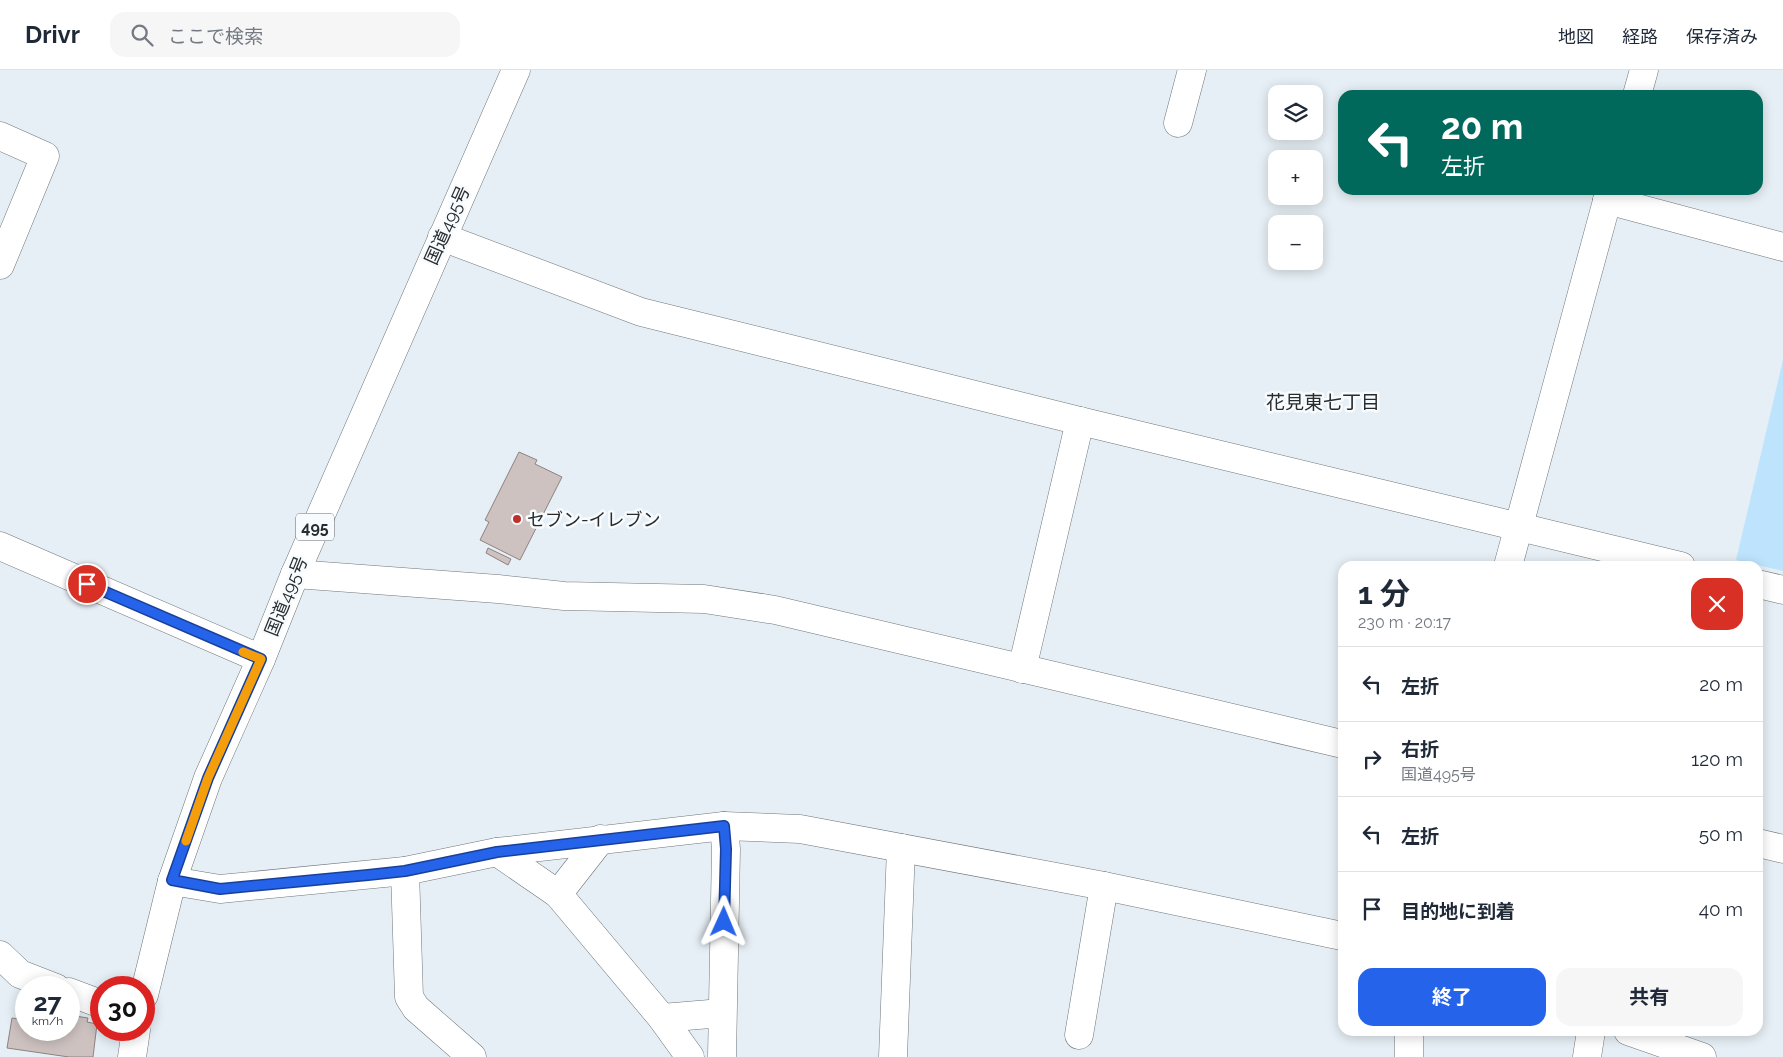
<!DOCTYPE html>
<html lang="ja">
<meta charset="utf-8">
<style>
:root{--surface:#fff;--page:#f6f6f7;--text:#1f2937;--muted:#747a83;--line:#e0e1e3;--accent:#2563eb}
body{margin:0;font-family:Raleway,"Noto Sans JP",sans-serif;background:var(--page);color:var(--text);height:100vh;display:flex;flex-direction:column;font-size:19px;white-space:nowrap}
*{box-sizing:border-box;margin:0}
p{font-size:16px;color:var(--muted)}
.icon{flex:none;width:28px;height:28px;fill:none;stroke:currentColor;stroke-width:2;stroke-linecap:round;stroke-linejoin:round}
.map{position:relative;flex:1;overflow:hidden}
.sheet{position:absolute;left:1338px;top:491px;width:425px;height:475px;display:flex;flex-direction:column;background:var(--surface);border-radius:15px;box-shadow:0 2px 12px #0003}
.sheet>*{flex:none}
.top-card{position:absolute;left:1338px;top:20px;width:425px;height:105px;border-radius:15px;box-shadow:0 2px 12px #0003;background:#00695c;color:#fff;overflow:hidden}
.controls{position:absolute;left:1268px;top:15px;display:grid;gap:10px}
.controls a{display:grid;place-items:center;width:55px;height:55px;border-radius:10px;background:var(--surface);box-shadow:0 2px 12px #0003;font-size:25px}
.speed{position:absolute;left:15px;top:906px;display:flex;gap:10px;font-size:25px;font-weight:700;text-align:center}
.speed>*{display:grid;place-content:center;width:65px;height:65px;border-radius:50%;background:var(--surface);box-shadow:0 2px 12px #0003;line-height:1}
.speed small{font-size:12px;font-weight:400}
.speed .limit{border:8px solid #d22;background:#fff;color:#111}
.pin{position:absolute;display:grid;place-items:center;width:42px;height:42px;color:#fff;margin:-21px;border:2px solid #fff;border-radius:50%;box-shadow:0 1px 5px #0007}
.me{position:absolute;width:55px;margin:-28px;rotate:1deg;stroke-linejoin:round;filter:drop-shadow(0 0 4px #0008)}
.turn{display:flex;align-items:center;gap:18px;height:105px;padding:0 20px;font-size:22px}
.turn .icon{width:65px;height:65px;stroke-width:2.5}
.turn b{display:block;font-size:35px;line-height:42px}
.round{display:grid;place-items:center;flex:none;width:52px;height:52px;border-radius:15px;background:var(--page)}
.summary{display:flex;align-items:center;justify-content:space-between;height:85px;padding:0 20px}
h1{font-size:30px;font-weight:700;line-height:38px}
.action{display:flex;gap:10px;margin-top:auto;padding:10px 20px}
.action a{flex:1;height:58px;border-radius:15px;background:var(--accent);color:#fff;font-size:20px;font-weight:700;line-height:58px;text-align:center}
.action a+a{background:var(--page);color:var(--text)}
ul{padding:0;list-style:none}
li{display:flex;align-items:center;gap:15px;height:75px;padding:0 20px;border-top:1px solid var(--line)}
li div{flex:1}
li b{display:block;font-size:19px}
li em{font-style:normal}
header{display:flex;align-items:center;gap:30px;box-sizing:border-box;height:70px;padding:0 25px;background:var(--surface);border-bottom:1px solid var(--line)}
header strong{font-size:24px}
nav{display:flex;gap:28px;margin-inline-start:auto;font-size:18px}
.search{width:350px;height:45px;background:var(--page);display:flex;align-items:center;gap:12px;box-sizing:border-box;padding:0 18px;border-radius:15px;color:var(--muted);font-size:19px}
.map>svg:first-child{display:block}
.green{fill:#bee4fd}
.building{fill:#cdc2c0;stroke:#8c8281}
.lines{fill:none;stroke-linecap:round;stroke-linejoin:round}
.street-casing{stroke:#6f777c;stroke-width:29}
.highway-casing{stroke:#6f777c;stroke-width:29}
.street{stroke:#fff;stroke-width:28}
.highway{stroke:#fff;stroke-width:28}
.route-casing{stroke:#184099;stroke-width:12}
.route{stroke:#2563eb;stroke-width:9}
.slow{stroke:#f59e0b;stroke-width:9}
.poi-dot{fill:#bf302c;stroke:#f7fbfe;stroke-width:2}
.labels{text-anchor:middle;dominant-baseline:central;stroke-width:5;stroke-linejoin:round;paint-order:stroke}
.shield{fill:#f7fbfe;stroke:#676a6c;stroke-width:1}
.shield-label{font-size:16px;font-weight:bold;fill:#292c2e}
.street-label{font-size:18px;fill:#292c2e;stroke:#f7fbfe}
.poi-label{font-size:18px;fill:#292c2e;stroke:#f7fbfe;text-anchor:start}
.neighbourhood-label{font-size:19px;fill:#292c2e;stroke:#f7fbfe}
</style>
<header>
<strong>Drivr</strong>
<div class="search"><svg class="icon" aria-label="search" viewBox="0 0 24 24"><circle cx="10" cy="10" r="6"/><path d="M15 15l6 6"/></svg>ここで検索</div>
<nav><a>地図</a><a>経路</a><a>保存済み</a></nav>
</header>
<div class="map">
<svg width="1783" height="987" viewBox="0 0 1783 987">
<rect width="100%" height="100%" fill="#e6eff5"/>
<!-- green -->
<path class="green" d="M1783,290V501L1736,490Z"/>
<!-- building -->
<g class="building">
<path d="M519,382L537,390L535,394L562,407L520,490L480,470L489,452L485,450Z"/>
<path d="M488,478L511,489L508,495L486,483Z"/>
<path d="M69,945L88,948L87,952L97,954L93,987H69L7,978L12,948L25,950L26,946V960H69Z"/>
</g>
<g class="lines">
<!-- street casing -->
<g class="street-casing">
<g id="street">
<path d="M1637,25L1644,0"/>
<path d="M1178,53L1192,0"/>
<path d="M0,66L45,86L0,195"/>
<path d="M1607,130L1783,177"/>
<path d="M442,167L641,242L1080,351L1681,496"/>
<path d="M0,476L261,589"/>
<path d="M1508,496L1610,120"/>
<path d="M295,504L498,519L564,526L704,529L775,540L1342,674"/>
<path d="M1758,514L1783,520"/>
<path d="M1022,599L1080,351"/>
<path d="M601,769L558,824L662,948L722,943"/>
<path d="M1758,773L1783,779"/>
<path d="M497,782L558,824"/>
<path d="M405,801L409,927L416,938L472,987"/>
<path d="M172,811L220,819L405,801L497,782L724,756L800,759L1104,816L1342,866"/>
<path d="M0,885L20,904L56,918"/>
<path d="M69,922L101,934"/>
<path d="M662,948L690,987"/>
<path d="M1628,961L1702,987"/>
<path d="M1079,965L1104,816"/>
<path d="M722,987L726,779L724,756"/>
<path d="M893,987L901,778"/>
<path d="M1409,987V961"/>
<path d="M1587,987L1591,961"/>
</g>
</g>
<!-- highway casing -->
<g class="highway-casing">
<g id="highway">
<path d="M144,925L172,811L208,708L261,589L295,504L516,0"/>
<path d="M132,987L136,960"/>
</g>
</g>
<!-- street -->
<use href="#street" class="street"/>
<!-- highway -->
<use href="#highway" class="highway"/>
</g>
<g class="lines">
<!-- route casing -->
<g class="route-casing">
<path id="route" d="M87,514L261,589L208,708L172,810L220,819L368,805L405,801L497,782L724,756L726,779L724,852"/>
</g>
<!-- route -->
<use href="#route" class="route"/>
<!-- slow -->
<path class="slow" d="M186,771L208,708L261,589L243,582"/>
</g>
<!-- markers -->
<circle class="poi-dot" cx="517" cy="449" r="5"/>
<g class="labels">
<!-- shield labels -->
<rect class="shield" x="296" y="443.5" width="38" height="27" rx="4"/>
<g class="shield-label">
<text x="315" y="457">495</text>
</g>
<!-- street labels -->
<g class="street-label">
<text transform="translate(447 155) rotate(-66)">国道495号</text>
<text transform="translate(286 526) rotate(-68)">国道495号</text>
</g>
<!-- poi labels -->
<g class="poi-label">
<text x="527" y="449">セブン-イレブン</text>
</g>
<!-- neighbourhood labels -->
<g class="neighbourhood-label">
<text x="1323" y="332">花見東七丁目</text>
</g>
</g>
</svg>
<div class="controls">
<a><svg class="icon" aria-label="layers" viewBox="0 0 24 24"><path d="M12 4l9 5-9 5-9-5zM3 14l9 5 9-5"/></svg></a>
<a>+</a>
<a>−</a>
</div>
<div class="speed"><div>27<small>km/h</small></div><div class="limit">30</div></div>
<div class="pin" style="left:87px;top:514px;background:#d93025"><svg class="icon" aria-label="arrive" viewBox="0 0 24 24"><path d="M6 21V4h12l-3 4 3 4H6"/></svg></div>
<svg class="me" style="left:724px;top:852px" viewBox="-20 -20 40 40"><path d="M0-17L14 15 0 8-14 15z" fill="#2563eb" stroke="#fff" stroke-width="4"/></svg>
<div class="top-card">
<div class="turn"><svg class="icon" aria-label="left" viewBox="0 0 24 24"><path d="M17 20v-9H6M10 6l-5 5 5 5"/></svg><div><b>20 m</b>左折</div></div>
</div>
<section class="sheet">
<div class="summary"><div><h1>1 分</h1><p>230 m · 20:17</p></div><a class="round" style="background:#d93025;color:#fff"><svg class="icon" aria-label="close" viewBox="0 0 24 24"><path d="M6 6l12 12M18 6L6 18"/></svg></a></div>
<ul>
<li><svg class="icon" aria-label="left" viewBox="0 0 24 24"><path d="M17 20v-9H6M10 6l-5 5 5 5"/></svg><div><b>左折</b></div><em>20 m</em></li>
<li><svg class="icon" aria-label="right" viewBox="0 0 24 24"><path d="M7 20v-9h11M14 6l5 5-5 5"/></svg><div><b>右折</b><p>国道495号</p></div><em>120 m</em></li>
<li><svg class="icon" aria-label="left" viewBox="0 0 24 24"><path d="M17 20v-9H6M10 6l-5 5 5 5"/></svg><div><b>左折</b></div><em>50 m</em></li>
<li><svg class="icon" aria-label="arrive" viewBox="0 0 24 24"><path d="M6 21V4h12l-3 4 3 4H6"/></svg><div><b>目的地に到着</b></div><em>40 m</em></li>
</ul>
<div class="action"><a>終了</a><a>共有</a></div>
</section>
</div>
